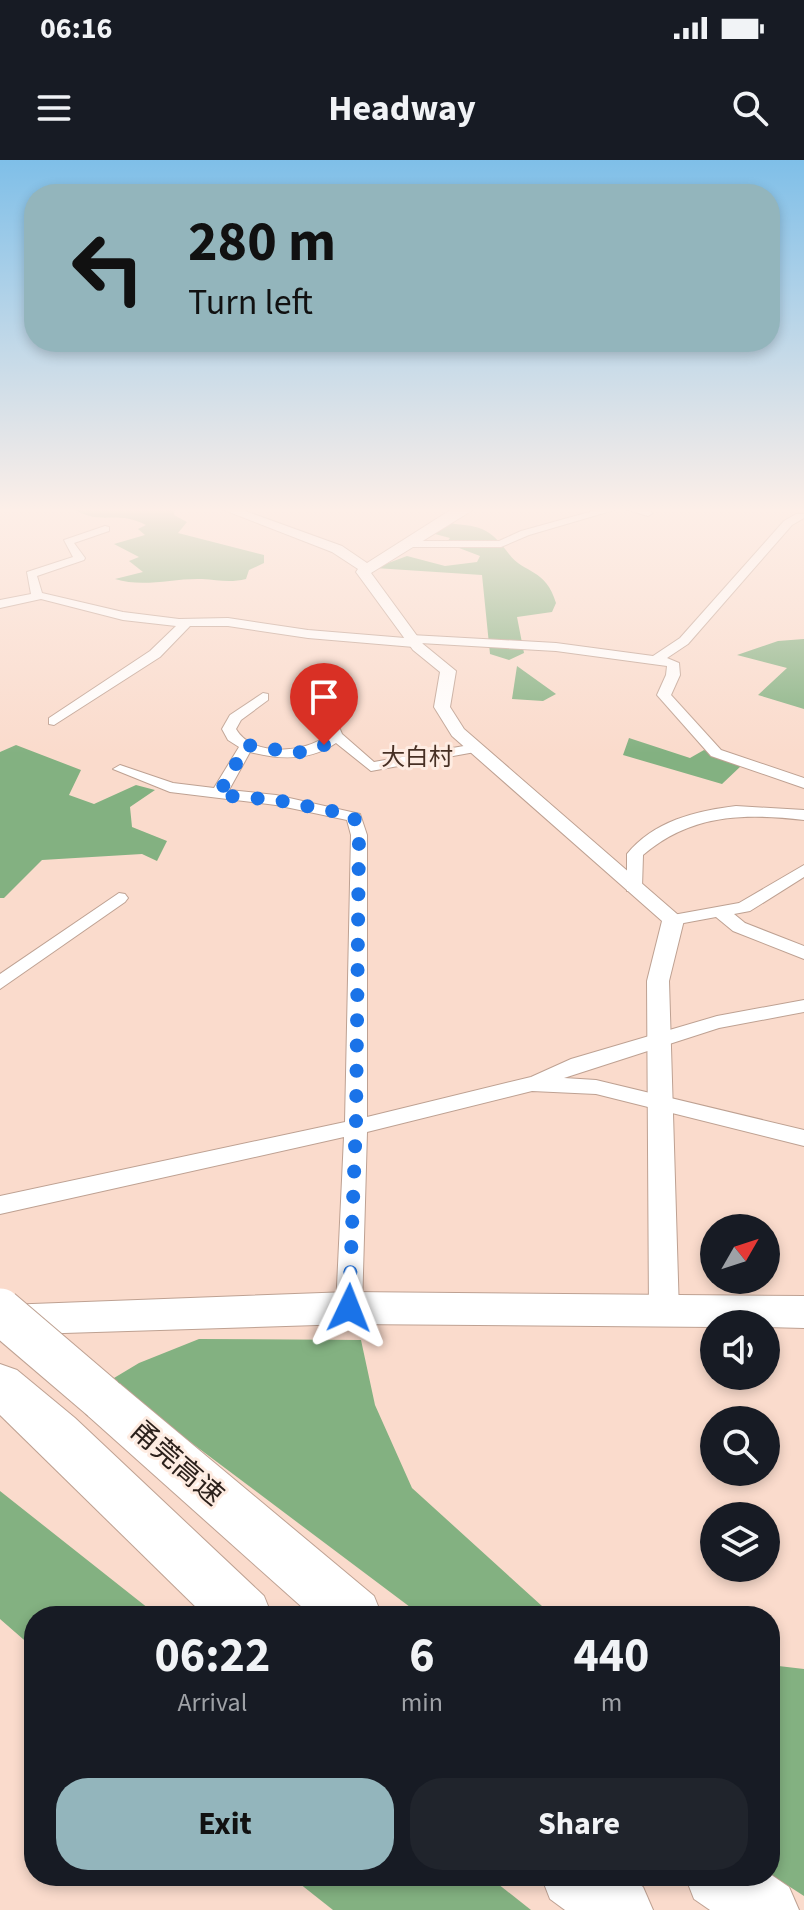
<!DOCTYPE html>
<meta charset="utf-8">
<style>
:root{--surface:#171b24;--page:#20242c;--text:#f1f3f6;--muted:#9ea1a6;--accent:#93b5bc}
body{margin:0;font-family:"Source Sans 3","Noto Sans SC",sans-serif;background:var(--page);color:var(--text);height:100vh;display:flex;flex-direction:column;font-size:30px;white-space:nowrap}
*{box-sizing:border-box;margin:0}
p{font-size:26px;color:var(--muted)}
.icon{flex:none;width:44px;height:44px;fill:none;stroke:currentColor;stroke-width:2;stroke-linecap:round;stroke-linejoin:round}
.map{position:relative;flex:1;overflow:hidden}
.panel{position:absolute;left:24px;top:1446px;width:756px;height:280px;display:flex;flex-direction:column;background:var(--surface);border-radius:32px;box-shadow:0 4px 12px #0003}
.panel>*{flex:none}
.banner{position:absolute;left:24px;top:24px;width:756px;height:168px;border-radius:32px;box-shadow:0 4px 12px #0003;background:#93b5bc;color:#111;overflow:hidden}
.needle{width:52px;rotate:51deg}
.buttons{position:absolute;left:700px;top:1054px;display:grid;gap:16px}
.buttons a{display:grid;place-items:center;width:80px;height:80px;border-radius:50%;background:var(--surface);box-shadow:0 4px 12px #0003;font-size:40px}
.pin{position:absolute;display:grid;place-items:center;width:68px;height:68px;color:#fff;margin:-82px -34px;border-radius:50% 50% 50% 0;rotate:-45deg;box-shadow:0 0 8px #0007}
.pin .icon{rotate:45deg}
.me{position:absolute;width:88px;margin:-44px;rotate:2deg;stroke-linejoin:round;filter:drop-shadow(0 0 6px #0008)}
.turn{display:flex;align-items:center;gap:28px;height:168px;padding:0 32px;font-size:36px}
.turn .icon{width:104px;height:104px;stroke-width:2.5}
.turn b{display:block;font-size:56px;line-height:68px}
.eta{display:flex;justify-content:space-evenly;align-items:center;height:136px;text-align:center}
.eta b{font-size:48px;font-weight:700;line-height:56px}
.button{display:flex;gap:16px;margin-top:auto;padding:16px 32px}
.button a{flex:1;height:92px;border-radius:32px;background:var(--accent);color:#111;font-size:32px;font-weight:700;line-height:92px;text-align:center}
.button a+a{background:var(--page);color:var(--text)}
.status{display:flex;justify-content:space-between;align-items:center;height:56px;padding:0 40px;background:var(--surface);direction:ltr}
.status svg{height:22px;fill:currentColor}
header{display:flex;justify-content:space-between;align-items:center;height:104px;padding:0 32px;background:var(--surface);font-size:36px;font-weight:700}
.map>svg:first-child{display:block}
.forest{fill:#83b181}
.lines{fill:none;stroke-linecap:round;stroke-linejoin:round}
.minor-casing{stroke:#bea192;stroke-width:2}
.tertiary-casing{stroke:#bea192;stroke-width:2}
.primary-casing{stroke:#bea192;stroke-width:2}
.motorway-casing{stroke:#bea192;stroke-width:2}
.minor{fill:#fff;fill-rule:evenodd}
.tertiary{fill:#fff;fill-rule:evenodd}
.primary{fill:#fff;fill-rule:evenodd}
.motorway{fill:#fff;fill-rule:evenodd}
.motorway-bridge-casing{stroke:#bea192;stroke-width:47;stroke-linecap:butt}
.motorway-bridge{stroke:#fff;stroke-width:45}
.route{stroke:#1a73e8;stroke-width:14;stroke-dasharray:0 25.2}
.labels{text-anchor:middle;dominant-baseline:central;stroke-width:6;stroke-linejoin:round;paint-order:stroke}
.far-quarter-label{font-size:24px;fill:#473024;stroke:#feece2}
.near-street-label{font-size:28px;fill:#2c211c;stroke:#feece2}
</style>
<div class="status"><b>06:16</b><svg viewBox="0 0 49 12"><path d="M0 12V9h3v3zM5 12V6h3v6zM10 12V3h3v9zM15 12V0h3v12zM26 1h20v11H26zM47 4h2v5h-2z"/></svg></div>
<header><svg class="icon" aria-label="menu" viewBox="0 0 24 24"><path d="M4 6h16M4 12h16M4 18h16"/></svg>Headway<svg class="icon" aria-label="search" viewBox="0 0 24 24"><circle cx="10" cy="10" r="6"/><path d="M15 15l6 6"/></svg></header>
<div class="map">
<svg width="804" height="1750" viewBox="0 0 804 1750">
<rect width="100%" height="100%" fill="#fadbcc"/>
<!-- forest -->
<g class="forest">
<path d="M72,348H175L174,355L187,362L178,373L264,395V403L249,410L246,419C230,423 218,420 202,419C172,418 144,428 115,419L143,412L129,401L139,397L114,384L145,375L138,369L146,365C115,349 101,367 72,348Z"/>
<path d="M450,363C460,365 473,365 482,369C494,374 502,385 509,394C524,414 546,408 556,443L552,452L517,457L524,493L509,500L490,494L482,415L375,408L407,396L445,406L477,402L480,396L446,383L450,378L435,374Z"/>
<path d="M804,479V549L758,535L787,508L737,495L778,481Z"/>
<path d="M517,506L556,534L543,541L512,539Z"/>
<path d="M629,578L690,598L704,590L741,606L722,624L623,595Z"/>
<path d="M16,585L81,610L69,635L94,644L136,625L155,630L130,647L132,667L167,681L157,701L142,694L42,700L4,738H0V592Z"/>
<path d="M199,1179L361,1180L375,1245L412,1328L553,1456H422L109,1221L139,1203Z"/>
<path d="M0,1331L158,1456H34V1501L31,1486L0,1459Z"/>
<path d="M770,1505L804,1509V1736L770,1714Z"/>
<path d="M290,1716H488L531,1750H333Z"/>
</g>
<g class="lines">
<!-- minor casing -->
<g class="minor-casing">
<g id="minor">
<path d="M604,348H621L529,375L501,387H404L399,384L404,381H499L521,371Z"/>
<path d="M622,348H641L653,353L648,356Z"/>
<path d="M796,354H804V358L792,365L688,484L667,498L679,503L680,515L671,535L721,590L804,618V628L711,596L657,535L666,515L667,506L556,491L420,483L414,487L308,478L228,466H190L160,497L54,565L49,564V558L150,491L176,466L123,460L41,439L0,448V440L31,434L27,412L73,397L64,380L105,366L109,367V371L74,383L85,398L84,400L37,416L42,433L123,452L179,459L228,458L308,470L405,478L411,475L556,483L653,496L680,478L784,361Z"/>
<path d="M263,533L268,534V540L241,560L236,569C253,598 305,593 328,575L322,559L333,551L340,555L336,560L342,574L374,602L475,584L482,588L475,592L371,611L336,583C310,601 280,600 250,592L229,630L276,635L360,654L367,675V957L531,917L571,899L717,856L804,840V852L719,868L564,918L596,920L804,970V986L596,934L532,931L367,972L362,1148L358,1155L349,1158L340,1155L336,1148L344,977L0,1054V1036L345,962L351,675L347,660L276,645L170,632L113,609L120,605L173,623L214,628L239,587L228,580L222,569L230,555Z"/>
<path d="M736,646L804,650V660C744,653 691,654 643,695L642,727L639,731H627V694C654,661 695,651 736,646Z"/>
<path d="M804,705V717L750,751L734,754L745,763L804,786V799L733,771L716,757L673,765L664,760L673,755L739,743Z"/>
<path d="M119,733L125,734L128,738L125,742L0,829V814Z"/>
</g>
</g>
<!-- tertiary casing -->
<g class="tertiary-casing">
<path id="tertiary" d="M219,348H237L342,386L367,403L452,349L476,348L371,413L423,484L456,511L450,547L464,569L684,760L669,821L679,1153L675,1162L664,1166L653,1162L649,1153L647,821L662,761L452,576L434,547L440,512L413,490L356,412L358,409L332,392Z"/>
</g>
<!-- primary casing -->
<g class="primary-casing">
<path id="primary" d="M349,1132L804,1136V1168L766,1167V1164H714V1167L349,1164L0,1175V1147L6,1145Z"/>
</g>
<!-- motorway casing -->
<g class="motorway-casing">
<g id="motorway">
<path d="M0,1204L17,1210L75,1258L264,1436L272,1456H205L0,1255Z"/>
<path d="M103,1218L120,1224L374,1436L382,1456H312L86,1254L79,1239L86,1224Z"/>
<path d="M770,1714L789,1727L799,1750H710L694,1739L685,1716Z"/>
<path d="M541,1716H628L643,1727L653,1750H565L550,1739Z"/>
</g>
</g>
<!-- minor -->
<use href="#minor" class="minor"/>
<!-- tertiary -->
<use href="#tertiary" class="tertiary"/>
<!-- primary -->
<use href="#primary" class="primary"/>
<!-- motorway -->
<use href="#motorway" class="motorway"/>
<!-- motorway-bridge casing -->
<g class="motorway-bridge-casing">
<path id="motorway-bridge" d="M0,1151L103,1239"/>
</g>
<!-- motorway-bridge -->
<use href="#motorway-bridge" class="motorway-bridge"/>
</g>
<!-- sky -->
<linearGradient id="sky" x2="0" y2="1"><stop stop-color="#7fbfe8"/><stop offset="0.59" stop-color="#fdefe8"/><stop offset="1" stop-color="#fdefe8" stop-opacity="0"/></linearGradient>
<rect width="804" height="593" fill="url(#sky)"/>
<g class="lines">
<!-- route -->
<path class="route" d="M324,585L297,593L247,585L218,635L276,640L347,654L354,657L359,675L356,962L349,1148"/>
</g>
<g class="labels">
<!-- far-quarter labels -->
<g class="far-quarter-label">
<text x="417" y="597">大白村</text>
</g>
<!-- near-street labels -->
<g class="near-street-label">
<text transform="translate(177 1303) rotate(41)">甬莞高速</text>
</g>
</g>
</svg>
<div class="buttons">
<a><svg class="needle" viewBox="-14 -14 28 28"><path d="M0-13l5 13h-10z" fill="#e53935"/><path d="M0 13l5-13h-10z" fill="#9ea1a6"/></svg></a>
<a><svg class="icon" aria-label="sound" viewBox="0 0 24 24"><path d="M4 9h4l5-4v14l-5-4H4zM17 9q2 3 0 6"/></svg></a>
<a><svg class="icon" aria-label="search" viewBox="0 0 24 24"><circle cx="10" cy="10" r="6"/><path d="M15 15l6 6"/></svg></a>
<a><svg class="icon" aria-label="layers" viewBox="0 0 24 24"><path d="M12 4l9 5-9 5-9-5zM3 14l9 5 9-5"/></svg></a>
</div>
<div class="pin" style="left:324px;top:585px;background:#d93025"><svg class="icon" aria-label="arrive" viewBox="0 0 24 24"><path d="M6 21V4h12l-3 4 3 4H6"/></svg></div>
<svg class="me" style="left:349px;top:1148px" viewBox="-20 -20 40 40"><path d="M0-17L14 15 0 8-14 15z" fill="#1a73e8" stroke="#fff" stroke-width="4"/></svg>
<div class="banner">
<div class="turn"><svg class="icon" aria-label="left" viewBox="0 0 24 24"><path d="M17 20v-9H6M10 6l-5 5 5 5"/></svg><div><b>280 m</b>Turn left</div></div>
</div>
<section class="panel">
<div class="eta">
<div><b>06:22</b><p>Arrival</p></div>
<div><b>6</b><p>min</p></div>
<div><b>440</b><p>m</p></div>
</div>
<div class="button"><a>Exit</a><a>Share</a></div>
</section>
</div>
